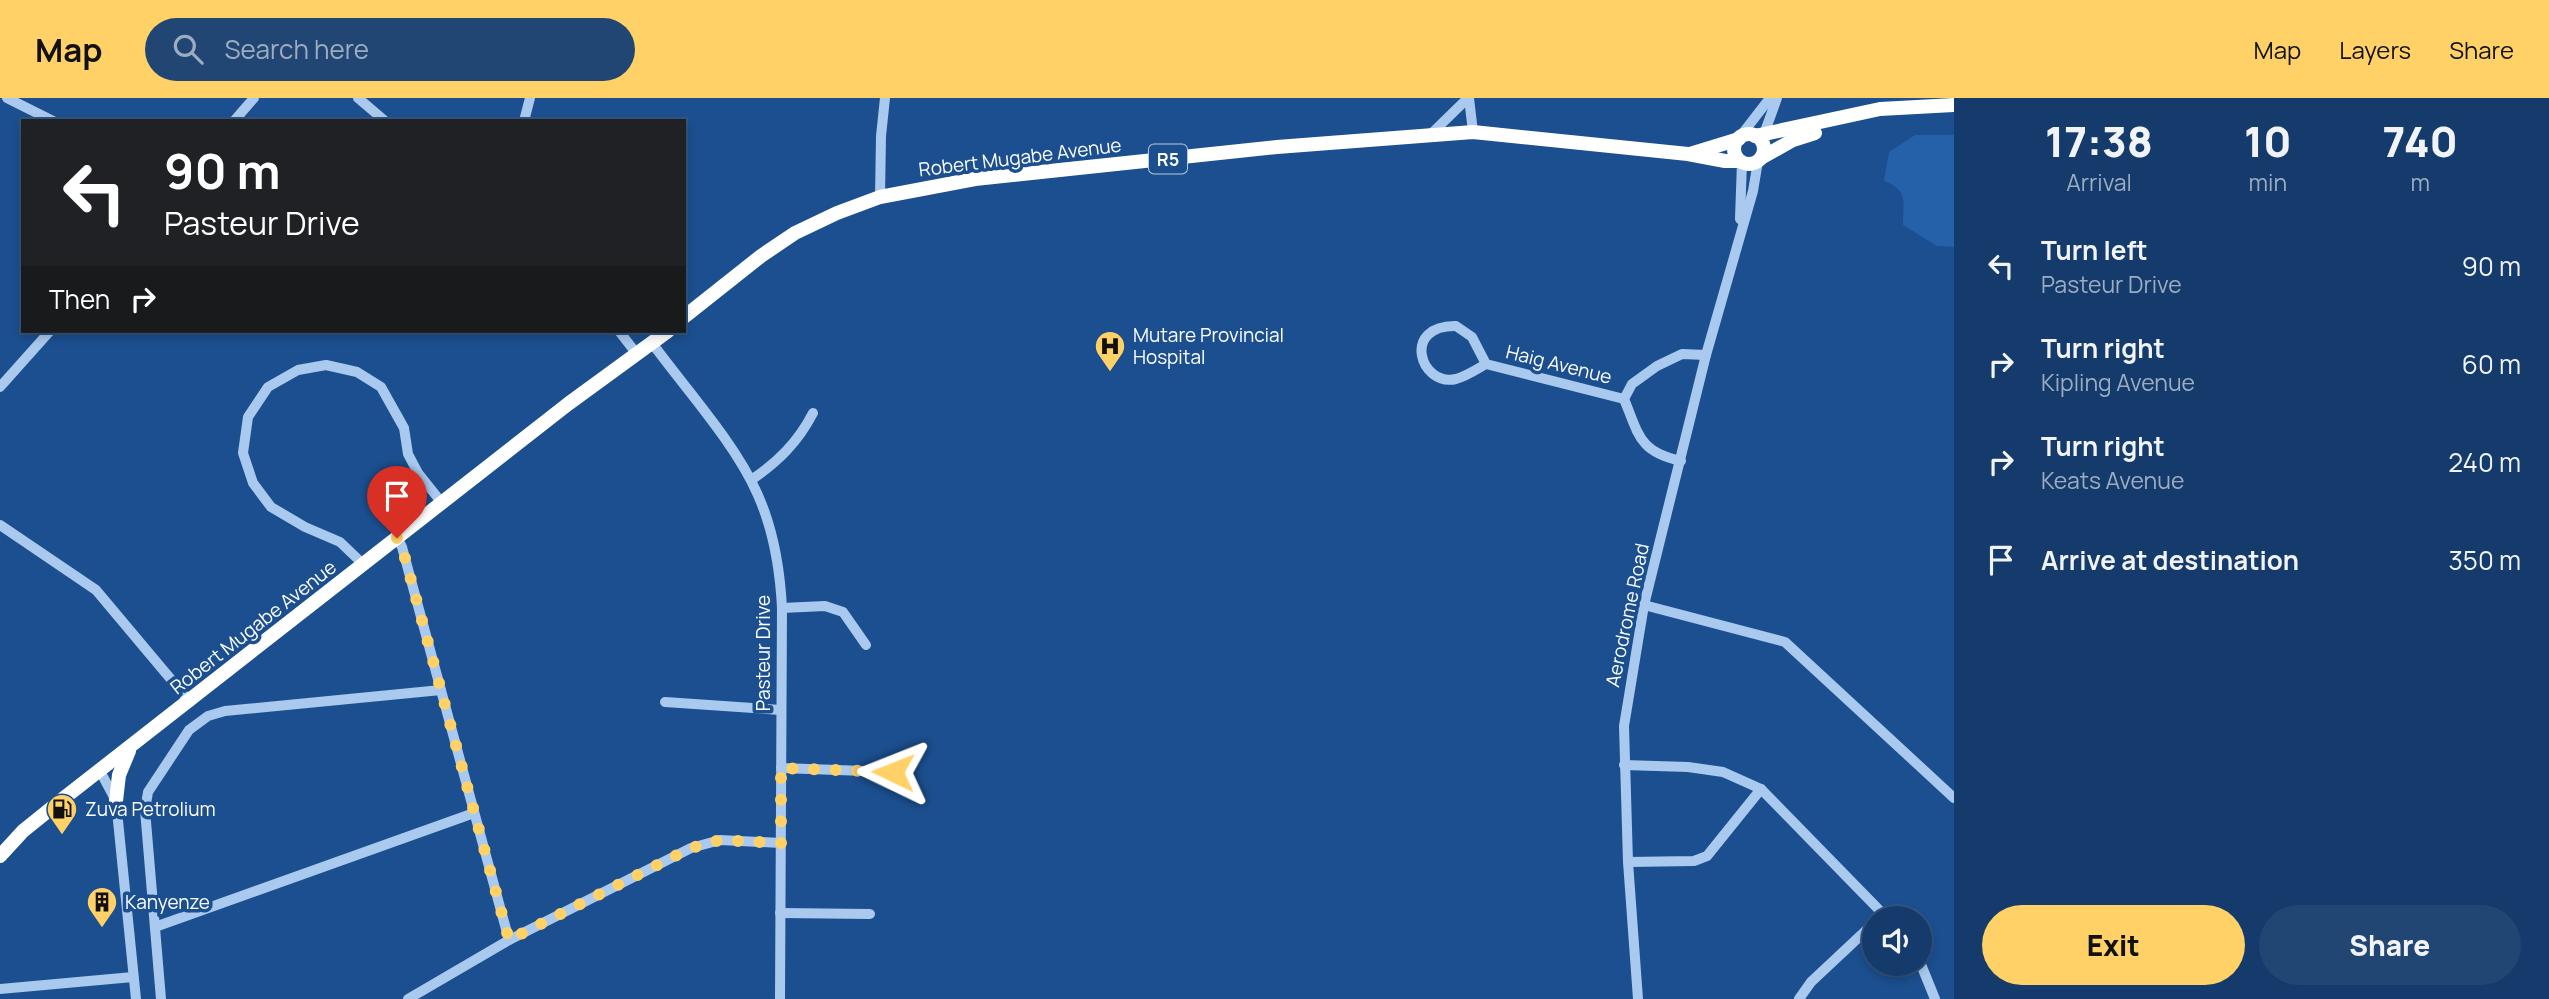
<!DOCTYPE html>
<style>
:root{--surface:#143b6b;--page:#214673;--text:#f1f3f6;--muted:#9dadc1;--line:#33557e;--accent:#ffd166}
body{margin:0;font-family:Manrope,sans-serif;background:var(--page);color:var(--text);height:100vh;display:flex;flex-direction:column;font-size:26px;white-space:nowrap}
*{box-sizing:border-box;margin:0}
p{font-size:23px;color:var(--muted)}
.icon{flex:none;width:38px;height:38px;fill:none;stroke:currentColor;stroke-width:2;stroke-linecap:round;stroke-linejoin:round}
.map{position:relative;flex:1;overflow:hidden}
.panel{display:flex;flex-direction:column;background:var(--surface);width:595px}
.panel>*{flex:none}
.banner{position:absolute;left:21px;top:21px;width:665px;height:214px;border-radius:0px;box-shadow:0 4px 10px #0003,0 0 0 2px var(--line);background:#202124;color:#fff;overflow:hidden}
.tools{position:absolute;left:1862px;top:808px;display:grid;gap:14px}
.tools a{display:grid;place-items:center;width:70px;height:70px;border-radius:50%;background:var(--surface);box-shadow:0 4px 10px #0003,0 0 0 2px var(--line);font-size:35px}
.pin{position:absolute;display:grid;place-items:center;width:60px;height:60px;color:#fff;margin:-72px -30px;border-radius:50% 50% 50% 0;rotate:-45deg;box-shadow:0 0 7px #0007}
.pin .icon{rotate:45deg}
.me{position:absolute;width:77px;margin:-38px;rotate:272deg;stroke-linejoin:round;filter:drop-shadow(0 0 5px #0008)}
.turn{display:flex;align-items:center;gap:24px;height:147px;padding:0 28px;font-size:32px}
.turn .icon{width:91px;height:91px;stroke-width:2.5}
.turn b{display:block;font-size:49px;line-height:60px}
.then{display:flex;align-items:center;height:66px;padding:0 28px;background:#0003;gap:14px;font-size:26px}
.eta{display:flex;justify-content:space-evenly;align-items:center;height:119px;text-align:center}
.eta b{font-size:42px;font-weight:800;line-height:49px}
.cta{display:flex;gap:14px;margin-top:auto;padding:14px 28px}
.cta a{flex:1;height:80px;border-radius:42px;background:var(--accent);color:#111;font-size:28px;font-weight:800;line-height:80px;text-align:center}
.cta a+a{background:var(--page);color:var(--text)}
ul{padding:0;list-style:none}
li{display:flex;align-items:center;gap:21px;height:98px;padding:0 28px}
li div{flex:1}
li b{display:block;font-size:26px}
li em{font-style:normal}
header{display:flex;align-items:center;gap:42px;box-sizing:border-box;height:98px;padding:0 35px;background:var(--accent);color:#111}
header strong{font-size:33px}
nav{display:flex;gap:38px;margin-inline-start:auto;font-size:24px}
.search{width:490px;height:63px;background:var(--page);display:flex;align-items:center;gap:18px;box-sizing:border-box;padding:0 24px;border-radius:38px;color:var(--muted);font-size:26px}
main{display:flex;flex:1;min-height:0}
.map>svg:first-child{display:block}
.green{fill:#2461a8}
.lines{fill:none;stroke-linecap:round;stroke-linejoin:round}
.minor{stroke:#a9c9ee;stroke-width:10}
.highway{stroke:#fff;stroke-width:14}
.route{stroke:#ffd166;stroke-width:12;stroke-dasharray:0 21.6}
.labels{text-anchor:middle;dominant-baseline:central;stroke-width:7;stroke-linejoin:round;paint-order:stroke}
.shield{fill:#1b4f8f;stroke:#bbcadd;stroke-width:2}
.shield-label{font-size:18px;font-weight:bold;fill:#fff}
.street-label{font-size:19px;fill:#fff;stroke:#1b4f8f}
.poi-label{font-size:19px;fill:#fff;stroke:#1b4f8f;text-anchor:start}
</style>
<header>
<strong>Map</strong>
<div class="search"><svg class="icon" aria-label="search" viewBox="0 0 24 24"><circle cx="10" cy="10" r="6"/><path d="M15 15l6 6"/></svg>Search here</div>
<nav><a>Map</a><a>Layers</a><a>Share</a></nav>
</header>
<main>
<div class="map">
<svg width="1954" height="901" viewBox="0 0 1954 901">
<rect width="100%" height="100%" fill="#1b4f8f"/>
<!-- green -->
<path class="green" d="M1915,37H1954V149L1937,148L1903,127C1903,104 1909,92 1884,83L1889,54Z"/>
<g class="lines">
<!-- minor -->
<g class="minor">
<path d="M7,0L53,23"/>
<path d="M358,0L385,23"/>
<path d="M1469,0L1473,34"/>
<path d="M234,23L254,0"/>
<path d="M524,23L530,0"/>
<path d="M1432,35L1468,0"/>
<path d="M1763,39L1777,0"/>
<path d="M1739,40L1770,0"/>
<path d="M880,99L881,38L885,0"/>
<path d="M1740,121L1742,64"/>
<path d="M619,233L636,255"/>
<path d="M652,245C685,290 735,345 757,395C773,430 780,471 782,510L780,901"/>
<path d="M1486,266L1472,239L1456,228C1401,227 1420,289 1456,281C1467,278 1477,271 1486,266L1624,301"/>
<path d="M0,289L50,233"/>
<path d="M1681,363C1639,354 1639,337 1624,301L1632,286L1657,268L1682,256L1706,257"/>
<path d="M751,382C778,364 798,344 813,315"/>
<path d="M0,427L96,492L190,604"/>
<path d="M397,440L402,449L509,842"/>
<path d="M363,466L340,444L305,429L271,409L253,385L243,355L248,319L268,289L298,272L326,267L357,274L381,289L404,330L408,356L418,375L442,405"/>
<path d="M1644,507L1785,544L1954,700"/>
<path d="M782,510L825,508L843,514L866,547"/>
<path d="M665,604L781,612"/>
<path d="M1624,667L1688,669L1723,674L1761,691L1888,821"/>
<path d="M781,670L893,674"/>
<path d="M100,673L116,703L136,901"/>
<path d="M1628,764L1694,763L1707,758L1761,691"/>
<path d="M780,815L870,816"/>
<path d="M155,829L474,715"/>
<path d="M1920,864L1935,901"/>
<path d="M0,891L133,879"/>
<path d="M161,901L145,712L148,694L189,632L208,618L225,613L441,592"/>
<path d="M408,901L509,842L691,750L720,742L781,745"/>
<path d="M1638,901L1628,764L1624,628L1644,507L1706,257L1753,93L1758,63"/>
<path d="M1799,901L1811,884L1874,825"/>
</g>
<!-- highway -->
<g class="highway">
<circle cx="1749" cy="51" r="15"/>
<path d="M1755,38L1880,11L1954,7"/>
<path d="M1690,56L1739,41"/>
<path d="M1761,60L1793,42L1815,35"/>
<path d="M684,219L761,158L795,135L837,115L880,99L975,81L1277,49L1473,34L1688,56L1725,63H1740"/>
<path d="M116,703L119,677L129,653"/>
<path d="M0,758L23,733L64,700L568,306L668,233"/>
</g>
</g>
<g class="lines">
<!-- route -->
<path class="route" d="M397,440L402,449L509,842L691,750L720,742L781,745V670L893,674"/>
</g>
<!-- icons -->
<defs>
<g id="hospital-pin" transform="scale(1.575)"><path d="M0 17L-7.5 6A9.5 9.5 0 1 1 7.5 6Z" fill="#ffd166" stroke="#1b4f8f"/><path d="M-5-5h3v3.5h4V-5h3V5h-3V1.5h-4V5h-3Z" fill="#111"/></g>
<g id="fuel-pin" transform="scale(1.575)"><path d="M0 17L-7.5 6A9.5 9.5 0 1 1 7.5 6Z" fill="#ffd166" stroke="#1b4f8f"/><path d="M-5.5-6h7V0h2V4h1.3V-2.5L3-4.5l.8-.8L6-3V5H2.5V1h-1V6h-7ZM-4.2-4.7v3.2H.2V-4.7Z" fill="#111"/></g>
<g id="building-pin" transform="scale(1.575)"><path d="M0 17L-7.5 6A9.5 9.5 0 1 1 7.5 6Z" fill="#ffd166" stroke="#1b4f8f"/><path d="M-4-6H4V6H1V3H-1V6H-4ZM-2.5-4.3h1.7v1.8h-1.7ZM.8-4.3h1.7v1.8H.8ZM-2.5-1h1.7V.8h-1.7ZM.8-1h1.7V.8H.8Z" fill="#111"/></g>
</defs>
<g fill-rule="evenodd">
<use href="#hospital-pin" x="1110" y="248"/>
<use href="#fuel-pin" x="62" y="711"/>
<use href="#building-pin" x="102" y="804"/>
</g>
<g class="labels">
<!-- shield labels -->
<rect class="shield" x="1149" y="46.5" width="38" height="29" rx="5"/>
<g class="shield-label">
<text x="1168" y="61">R5</text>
</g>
<!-- street labels -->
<g class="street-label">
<text transform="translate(1020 59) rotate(-7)">Robert Mugabe Avenue</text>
<text transform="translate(1559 266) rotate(14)">Haig Avenue</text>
<text transform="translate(1627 517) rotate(-78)">Aerodrome Road</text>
<text transform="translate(253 529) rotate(-38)">Robert Mugabe Avenue</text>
<text transform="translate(763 555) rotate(-90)">Pasteur Drive</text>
</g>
<!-- poi labels -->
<g class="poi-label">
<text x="1133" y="237">Mutare Provincial<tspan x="1133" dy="22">Hospital</tspan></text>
<text x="85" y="711">Zuva Petrolium</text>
<text x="125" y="804">Kanyenze</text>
</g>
</g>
</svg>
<div class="tools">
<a><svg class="icon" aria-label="sound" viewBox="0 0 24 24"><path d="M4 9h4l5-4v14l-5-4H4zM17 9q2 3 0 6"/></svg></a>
</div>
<div class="pin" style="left:397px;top:440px;background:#d93025"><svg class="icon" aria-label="arrive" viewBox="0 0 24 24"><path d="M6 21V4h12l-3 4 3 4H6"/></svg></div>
<svg class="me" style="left:893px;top:674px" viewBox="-20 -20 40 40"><path d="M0-17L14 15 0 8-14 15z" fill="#ffd166" stroke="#fff" stroke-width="4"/></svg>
<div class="banner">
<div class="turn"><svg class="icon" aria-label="left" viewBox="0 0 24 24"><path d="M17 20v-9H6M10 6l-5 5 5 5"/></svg><div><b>90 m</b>Pasteur Drive</div></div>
<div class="then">Then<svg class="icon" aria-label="right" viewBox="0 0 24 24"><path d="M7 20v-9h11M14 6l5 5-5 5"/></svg></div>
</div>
</div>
<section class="panel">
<div class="eta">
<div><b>17:38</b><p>Arrival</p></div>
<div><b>10</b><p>min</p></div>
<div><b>740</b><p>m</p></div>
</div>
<ul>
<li><svg class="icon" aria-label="left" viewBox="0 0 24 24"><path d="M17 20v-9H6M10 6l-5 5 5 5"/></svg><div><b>Turn left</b><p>Pasteur Drive</p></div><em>90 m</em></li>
<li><svg class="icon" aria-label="right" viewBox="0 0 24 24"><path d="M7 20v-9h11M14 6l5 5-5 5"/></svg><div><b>Turn right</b><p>Kipling Avenue</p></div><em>60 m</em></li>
<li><svg class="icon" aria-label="right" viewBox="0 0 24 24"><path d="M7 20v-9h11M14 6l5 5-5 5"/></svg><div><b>Turn right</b><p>Keats Avenue</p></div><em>240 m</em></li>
<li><svg class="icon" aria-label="arrive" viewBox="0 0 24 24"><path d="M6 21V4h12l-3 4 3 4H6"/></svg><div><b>Arrive at destination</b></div><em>350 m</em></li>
</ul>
<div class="cta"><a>Exit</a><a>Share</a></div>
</section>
</main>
